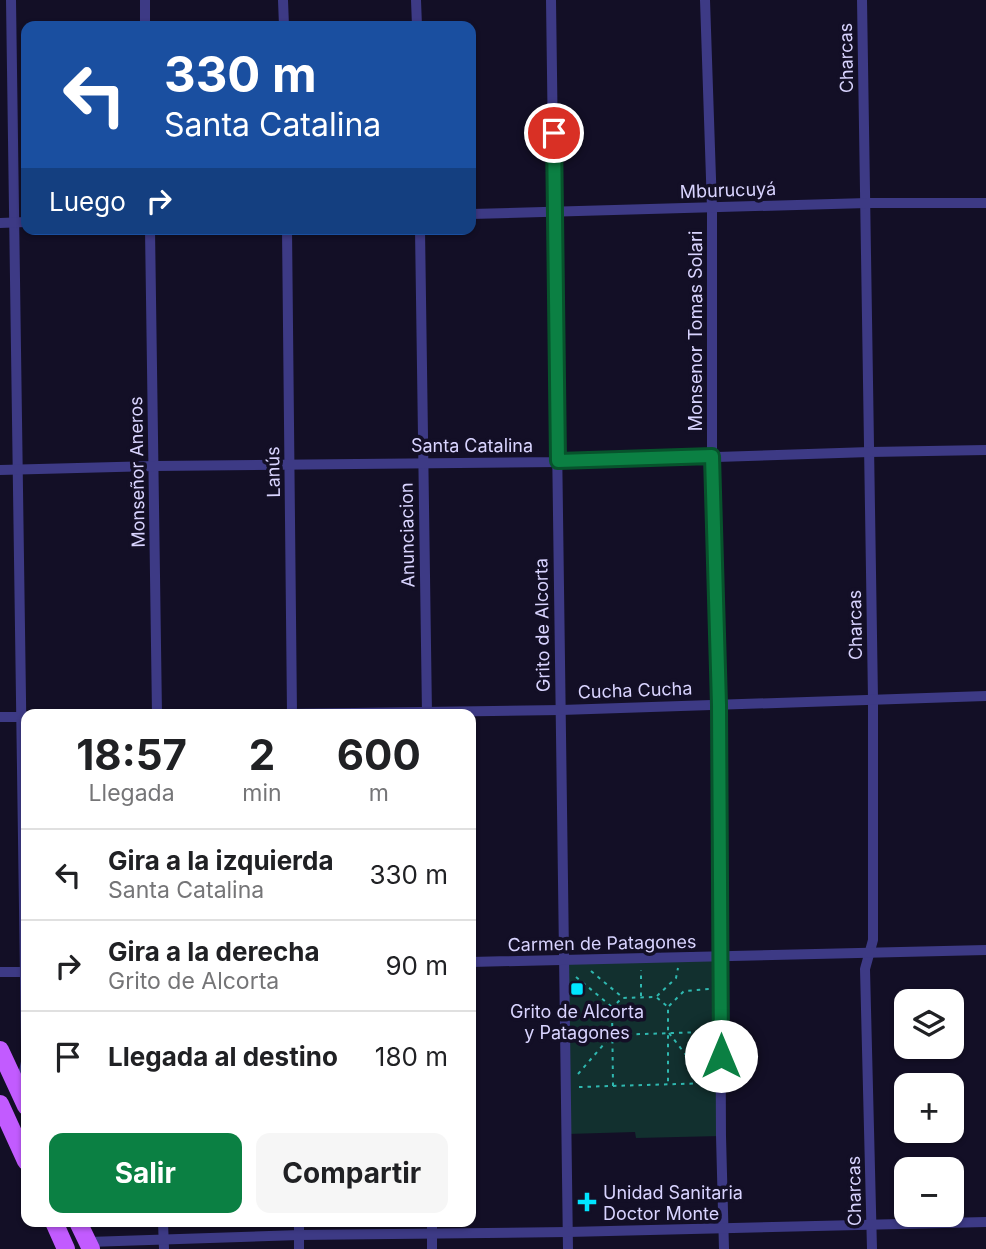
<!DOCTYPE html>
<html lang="es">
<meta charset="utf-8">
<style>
:root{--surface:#fff;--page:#f6f6f6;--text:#202124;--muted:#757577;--line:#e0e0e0;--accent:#0b8043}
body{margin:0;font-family:Inter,sans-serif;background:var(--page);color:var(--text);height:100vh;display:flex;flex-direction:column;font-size:26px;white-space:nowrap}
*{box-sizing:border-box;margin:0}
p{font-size:23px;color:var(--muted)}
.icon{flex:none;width:38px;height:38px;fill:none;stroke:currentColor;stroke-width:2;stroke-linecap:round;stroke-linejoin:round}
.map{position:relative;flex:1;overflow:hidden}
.details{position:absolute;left:21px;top:709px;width:455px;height:518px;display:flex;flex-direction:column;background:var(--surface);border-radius:14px;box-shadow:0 2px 5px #0004}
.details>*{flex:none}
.hud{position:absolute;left:21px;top:21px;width:455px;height:214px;border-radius:14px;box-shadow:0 2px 5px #0004;background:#1a4fa0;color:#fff;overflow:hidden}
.controls{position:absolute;left:894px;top:989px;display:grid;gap:14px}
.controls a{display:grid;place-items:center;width:70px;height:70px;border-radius:14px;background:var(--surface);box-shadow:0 2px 5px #0004;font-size:35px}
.pin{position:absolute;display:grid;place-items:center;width:60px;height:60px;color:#fff;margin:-30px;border:4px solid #fff;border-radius:50%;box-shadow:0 2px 7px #0007}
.me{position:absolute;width:77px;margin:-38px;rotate:0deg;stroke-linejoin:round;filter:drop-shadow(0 0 5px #0008)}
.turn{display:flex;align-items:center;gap:24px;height:147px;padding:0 28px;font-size:32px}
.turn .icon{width:91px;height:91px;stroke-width:2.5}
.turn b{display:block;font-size:49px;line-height:60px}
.then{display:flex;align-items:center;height:66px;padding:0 28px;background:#0003;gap:14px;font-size:26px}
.eta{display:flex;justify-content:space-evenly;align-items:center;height:119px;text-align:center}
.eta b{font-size:42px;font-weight:700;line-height:49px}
.button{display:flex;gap:14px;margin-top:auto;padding:14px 28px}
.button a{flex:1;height:80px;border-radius:14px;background:var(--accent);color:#fff;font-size:28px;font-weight:700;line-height:80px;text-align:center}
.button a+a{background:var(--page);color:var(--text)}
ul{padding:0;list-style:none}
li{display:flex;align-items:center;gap:21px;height:91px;padding:0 28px;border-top:2px solid var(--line)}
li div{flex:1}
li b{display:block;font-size:26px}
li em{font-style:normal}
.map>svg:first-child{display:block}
.green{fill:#12302f}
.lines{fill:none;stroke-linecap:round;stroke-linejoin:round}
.path{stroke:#2fb8b0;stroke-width:2;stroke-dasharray:3.5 5;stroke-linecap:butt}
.street{stroke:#3d3a85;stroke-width:10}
.primary{stroke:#c25bff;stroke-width:18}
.route-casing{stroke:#07532c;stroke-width:18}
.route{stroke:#0b8043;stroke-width:12}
.poi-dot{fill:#00e5ff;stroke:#130f26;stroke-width:2.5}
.labels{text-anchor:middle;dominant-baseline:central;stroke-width:7;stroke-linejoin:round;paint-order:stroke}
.street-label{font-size:18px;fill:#d9d4ff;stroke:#130f26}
.poi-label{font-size:18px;fill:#d9d4ff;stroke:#130f26}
</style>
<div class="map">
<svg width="986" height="1249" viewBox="0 0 986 1249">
<rect width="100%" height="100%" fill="#130f26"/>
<!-- green -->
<path class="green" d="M721,958V1136L636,1138L635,1132L567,1134L564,962Z"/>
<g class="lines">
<!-- path -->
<g class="path">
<path d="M591,971L622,997"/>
<path d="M576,977L612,1007"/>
<path d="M641,996V970"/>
<path d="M657,996L676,978L678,968"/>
<path d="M669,1006L684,991L710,989"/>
<path d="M669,1033L706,1081"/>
<path d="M577,1036L707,1032"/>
<path d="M578,1074L611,1036"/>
<path d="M613,1086L612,1008L622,998L656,997L668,1007V1085"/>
<path d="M579,1087L710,1083"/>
</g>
<!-- street -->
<g class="street">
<path d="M11,0C19,349 18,699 26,1048"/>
<path d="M145,0V26"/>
<path d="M283,0L284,26"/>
<path d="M416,0L417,26"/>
<path d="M551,0L568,1249"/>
<path d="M705,0L712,208V456L719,705L721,1136L724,1249"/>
<path d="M862,0L873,699V940L865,969L872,1249"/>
<path d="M471,214L867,203H986"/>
<path d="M0,223L26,222"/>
<path d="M150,229L157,714"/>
<path d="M287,229L292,714"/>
<path d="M420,229L427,714"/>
<path d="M0,470L155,466L559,462L870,452L986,450"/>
<path d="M284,714L561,710L986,696"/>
<path d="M0,717H26"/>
<path d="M471,962L986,950"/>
<path d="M0,972H26"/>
<path d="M16,1083L24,1071L26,1062"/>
<path d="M163,1222L164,1249"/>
<path d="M299,1222V1249"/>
<path d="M432,1222V1249"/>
<path d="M88,1242L299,1235L568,1232L986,1222"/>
</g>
<!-- primary -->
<g class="primary">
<path d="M0,1050L26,1106"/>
<path d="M0,1104L26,1161"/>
<path d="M54,1222L66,1249"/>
<path d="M78,1222L91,1249"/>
</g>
</g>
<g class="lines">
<!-- route casing -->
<g class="route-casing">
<path id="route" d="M554,133L558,461L712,456L719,705L721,1056"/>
</g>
<!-- route -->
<use href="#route" class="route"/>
</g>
<!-- markers -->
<g class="poi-dot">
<rect x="570" y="982" width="14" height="14" rx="3.5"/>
<path d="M583.5 1191.5h7v7h7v7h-7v7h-7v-7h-7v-7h7z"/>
</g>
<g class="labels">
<!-- street labels -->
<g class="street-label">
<text transform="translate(846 58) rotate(-91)">Charcas</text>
<text transform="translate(728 190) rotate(-2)">Mburucuyá</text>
<text transform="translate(695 331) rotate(-90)">Monsenor Tomas Solari</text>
<text x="472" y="445">Santa Catalina</text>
<text transform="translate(137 472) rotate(-91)">Monseñor Aneros</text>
<text transform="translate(273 472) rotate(-91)">Lanús</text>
<text transform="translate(407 535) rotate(-91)">Anunciacion</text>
<text transform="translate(542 625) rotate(-91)">Grito de Alcorta</text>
<text transform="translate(855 625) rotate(-91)">Charcas</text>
<text transform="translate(635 690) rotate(-2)">Cucha Cucha</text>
<text transform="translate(602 943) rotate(-1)">Carmen de Patagones</text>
<text transform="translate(854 1191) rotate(-91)">Charcas</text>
</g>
<!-- poi labels -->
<g class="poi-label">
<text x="577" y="1011">Grito de Alcorta<tspan x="577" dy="21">y Patagones</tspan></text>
<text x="603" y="1192" text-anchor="start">Unidad Sanitaria<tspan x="603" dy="21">Doctor Monte</tspan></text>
</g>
</g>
</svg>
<div class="controls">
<a><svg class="icon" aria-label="layers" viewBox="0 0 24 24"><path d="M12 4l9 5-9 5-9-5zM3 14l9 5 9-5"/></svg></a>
<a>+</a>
<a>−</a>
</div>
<div class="pin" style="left:554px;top:133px;background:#d93025"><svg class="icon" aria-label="arrive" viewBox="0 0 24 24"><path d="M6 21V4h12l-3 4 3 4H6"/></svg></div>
<svg class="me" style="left:721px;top:1056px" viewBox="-20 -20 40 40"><circle r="19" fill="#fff"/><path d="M0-13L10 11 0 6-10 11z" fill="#0b8043"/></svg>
<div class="hud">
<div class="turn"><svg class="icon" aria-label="left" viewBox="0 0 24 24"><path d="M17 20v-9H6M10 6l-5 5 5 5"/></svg><div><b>330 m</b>Santa Catalina</div></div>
<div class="then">Luego<svg class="icon" aria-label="right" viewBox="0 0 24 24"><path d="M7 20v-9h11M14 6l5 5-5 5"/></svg></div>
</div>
<section class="details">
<div class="eta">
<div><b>18:57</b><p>Llegada</p></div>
<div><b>2</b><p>min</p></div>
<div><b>600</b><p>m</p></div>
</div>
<ul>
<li><svg class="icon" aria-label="left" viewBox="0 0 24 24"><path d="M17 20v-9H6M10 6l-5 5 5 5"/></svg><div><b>Gira a la izquierda</b><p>Santa Catalina</p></div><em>330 m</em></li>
<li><svg class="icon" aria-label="right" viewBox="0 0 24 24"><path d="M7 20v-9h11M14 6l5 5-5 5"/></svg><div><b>Gira a la derecha</b><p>Grito de Alcorta</p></div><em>90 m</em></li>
<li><svg class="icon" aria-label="arrive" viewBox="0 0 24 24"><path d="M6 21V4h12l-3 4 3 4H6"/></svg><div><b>Llegada al destino</b></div><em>180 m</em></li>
</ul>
<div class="button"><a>Salir</a><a>Compartir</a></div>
</section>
</div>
